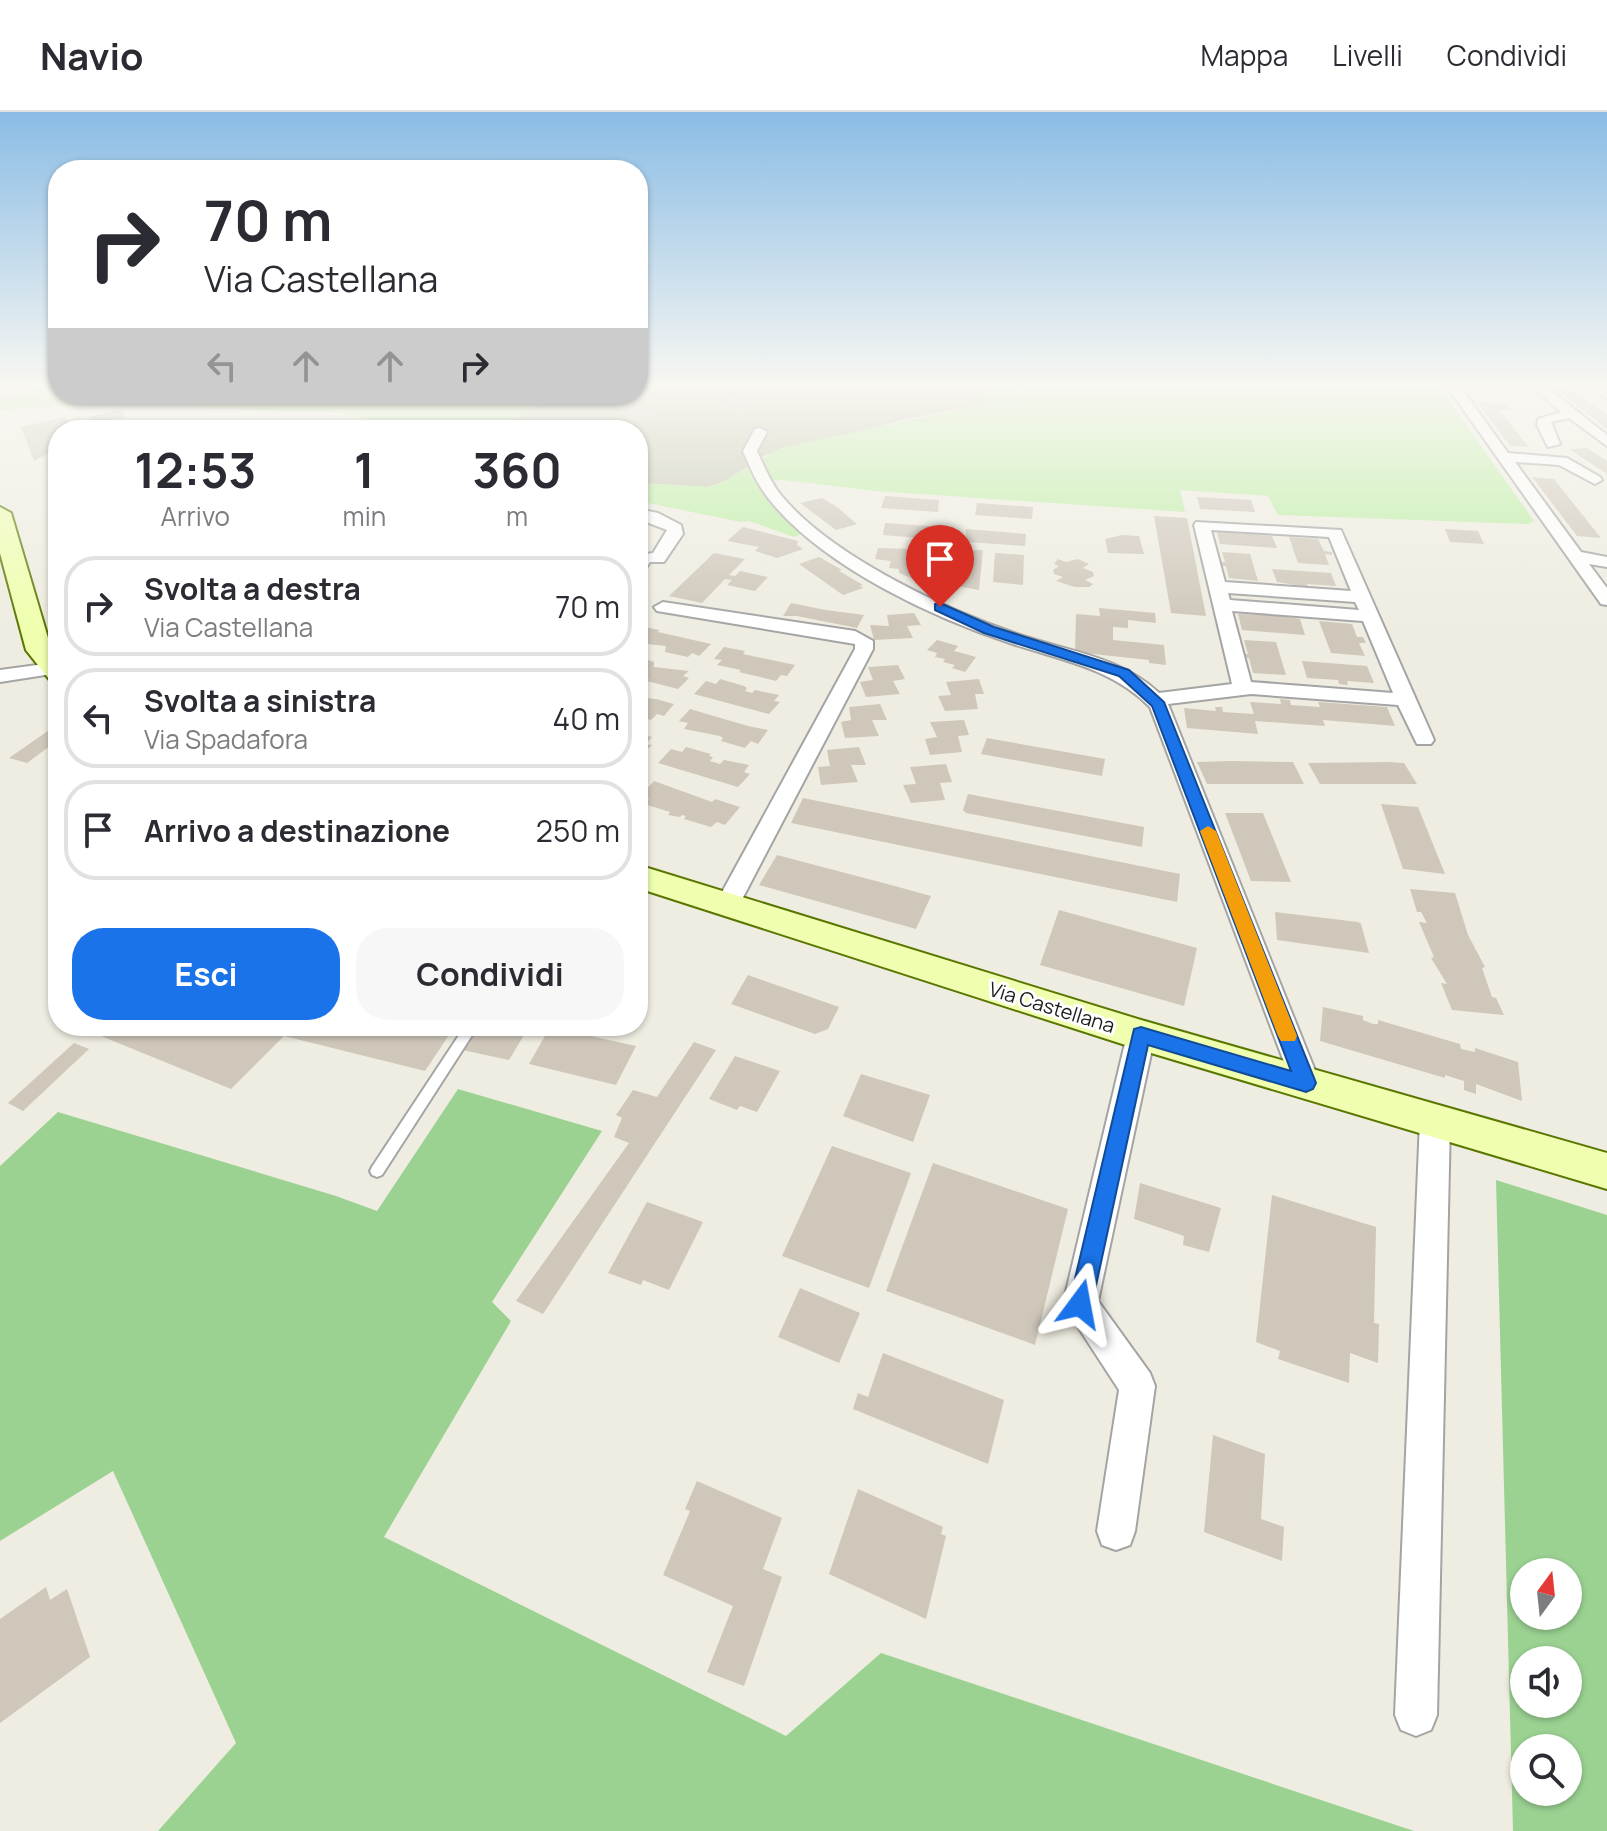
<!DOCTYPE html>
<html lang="it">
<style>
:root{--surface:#fff;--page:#f7f7f7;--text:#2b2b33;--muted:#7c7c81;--line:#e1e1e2;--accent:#1a73e8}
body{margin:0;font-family:Manrope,sans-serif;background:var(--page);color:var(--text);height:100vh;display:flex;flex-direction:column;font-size:30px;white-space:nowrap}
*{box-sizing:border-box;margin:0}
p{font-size:26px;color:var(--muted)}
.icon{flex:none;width:44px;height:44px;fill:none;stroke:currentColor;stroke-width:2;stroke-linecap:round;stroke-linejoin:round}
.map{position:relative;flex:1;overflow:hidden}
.panel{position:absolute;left:48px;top:308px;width:600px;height:616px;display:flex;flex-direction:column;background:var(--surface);border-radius:32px;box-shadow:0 2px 6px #0004}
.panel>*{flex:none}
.hud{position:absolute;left:48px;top:48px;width:600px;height:244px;border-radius:32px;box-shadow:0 2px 6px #0004;background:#fff;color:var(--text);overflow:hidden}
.needle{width:52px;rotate:15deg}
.tools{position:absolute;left:1510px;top:1446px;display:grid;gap:16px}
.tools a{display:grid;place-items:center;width:72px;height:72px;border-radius:50%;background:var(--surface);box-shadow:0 2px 6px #0004;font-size:40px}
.pin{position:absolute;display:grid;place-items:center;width:68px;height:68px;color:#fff;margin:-82px -34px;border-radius:50% 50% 50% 0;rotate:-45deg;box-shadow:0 0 8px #0007}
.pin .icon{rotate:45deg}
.me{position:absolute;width:88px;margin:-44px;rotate:13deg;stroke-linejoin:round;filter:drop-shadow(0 0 6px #0008)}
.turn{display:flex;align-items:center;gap:28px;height:168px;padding:0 24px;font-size:36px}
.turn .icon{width:104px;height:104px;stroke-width:2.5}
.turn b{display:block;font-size:56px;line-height:68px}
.lanes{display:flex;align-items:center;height:76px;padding:0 24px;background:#0003;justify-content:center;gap:40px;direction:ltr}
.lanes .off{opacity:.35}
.eta{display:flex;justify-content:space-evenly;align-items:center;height:136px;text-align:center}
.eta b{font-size:48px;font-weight:700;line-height:56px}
.cta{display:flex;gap:16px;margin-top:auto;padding:16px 24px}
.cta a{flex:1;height:92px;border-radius:32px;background:var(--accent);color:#fff;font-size:32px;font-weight:700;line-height:92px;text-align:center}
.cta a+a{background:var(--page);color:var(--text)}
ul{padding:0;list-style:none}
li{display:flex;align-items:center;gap:24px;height:100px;margin:0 16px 12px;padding:0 8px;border:4px solid var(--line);border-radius:32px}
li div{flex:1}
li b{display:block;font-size:30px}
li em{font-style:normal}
header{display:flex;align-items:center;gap:48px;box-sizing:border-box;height:112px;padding:0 40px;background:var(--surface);border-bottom:2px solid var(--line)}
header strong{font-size:38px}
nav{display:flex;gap:44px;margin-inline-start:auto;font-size:28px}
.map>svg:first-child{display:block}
.construction{fill:#c1c4ac}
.grass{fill:#bceea2}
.forest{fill:#9bd292;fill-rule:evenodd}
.building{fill:#cfc7ba}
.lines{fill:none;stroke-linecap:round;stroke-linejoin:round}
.lane-casing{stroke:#a4a4a4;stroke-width:4}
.street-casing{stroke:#a4a4a4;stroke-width:4}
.secondary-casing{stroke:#597700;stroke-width:4}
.lane{fill:#fff;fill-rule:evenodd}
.street{fill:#fff;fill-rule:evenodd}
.secondary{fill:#efffaf;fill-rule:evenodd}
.route{fill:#1a73e8;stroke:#114b97;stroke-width:2}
.slow{fill:#f59e0b}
.labels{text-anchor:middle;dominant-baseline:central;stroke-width:6;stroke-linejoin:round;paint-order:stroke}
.street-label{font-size:20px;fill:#1d1d1d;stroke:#fff}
</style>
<header>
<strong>Navio</strong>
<nav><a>Mappa</a><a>Livelli</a><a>Condividi</a></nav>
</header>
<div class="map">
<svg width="1607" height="1719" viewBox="0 0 1607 1719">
<rect width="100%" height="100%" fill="#efede1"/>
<!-- construction -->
<path class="construction" d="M638,273H977L982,278L981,293L912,306L766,343L727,368L708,375L638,371V318H492L546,290L551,282H638Z"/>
<!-- grass -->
<g class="grass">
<path d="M34,273H58V282H551L546,290L492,318H407L341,301L89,292L0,298V286L19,285Z"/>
<path d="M977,273H1438L1534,409L1528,412L1278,403L1268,384L1180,378L1185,400L875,379L783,368L757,369L790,412L804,421L794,425L749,409L741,410L638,389V371L709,375L727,368L781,336L981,293L982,278Z"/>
</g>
<!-- forest -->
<g class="forest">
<path d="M458,977L602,1019L492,1190L511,1209L384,1425L786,1624L881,1541L1414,1719H158L236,1631L113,1359L0,1429V1054L58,1000L336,1084L377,1099Z"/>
<path d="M1496,1068L1607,1103V1719H1513ZM1524,1460H1568V1504H1524ZM1524,1548H1568V1592H1524ZM1524,1636H1568V1680H1524Z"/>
</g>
<!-- building -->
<g class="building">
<path d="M654,273H701L680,284L648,276Z"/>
<path d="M711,273H775L768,277L745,300L717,295L734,279Z"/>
<path d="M1555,277L1573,278L1607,303V317Z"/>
<path d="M587,283L658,301L645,308L574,289Z"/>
<path d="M1477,290L1505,291L1511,298H1499L1529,335L1510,334Z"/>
<path d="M121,297L126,305L95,311L89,305Z"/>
<path d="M65,305L74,318H58V336L34,349L21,315Z"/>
<path d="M1587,336L1607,349V362L1569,337Z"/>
<path d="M1532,365L1554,367L1601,426L1577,424Z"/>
<path d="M885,384L939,388L938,400L881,396Z"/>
<path d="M1197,385L1251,388L1255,400L1200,397Z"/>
<path d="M822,386L837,395L857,412L836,418L800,391Z"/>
<path d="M977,391L1033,395L1032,407L975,403Z"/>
<path d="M1154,404L1187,406L1206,504L1171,501Z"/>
<path d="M885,411L943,415V421L940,428L883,423Z"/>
<path d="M743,415L798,429L797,433L803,437L777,446L755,439L759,435L727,429Z"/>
<path d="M966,417L1026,422L1025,434L966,430Z"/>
<path d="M1445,417L1478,419L1484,432L1450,430Z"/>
<path d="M1244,419L1272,424L1277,436L1220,432L1217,420L1245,422Z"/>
<path d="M1122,423L1139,424L1144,442L1108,441L1105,427Z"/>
<path d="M1289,425L1318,427L1324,439L1332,440V443L1325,442L1329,453L1298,451Z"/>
<path d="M945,435L953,436V439L983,438L979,478L947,472L946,475L935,474L936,465H941L942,459L925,457L921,470L899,461V457L889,456L891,449L875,447L878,436L944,438Z"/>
<path d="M1222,440L1250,442L1258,469L1229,466L1226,454H1221L1220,450H1225Z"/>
<path d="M714,441L745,447L729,463L735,464L740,459L768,465L755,479L727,473L732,468L725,467L702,491L669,484Z"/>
<path d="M995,441L1024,443L1023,473L993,470Z"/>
<path d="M819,445L842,458L839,459L863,473L860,474L863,476L843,483L799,452Z"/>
<path d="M1058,447L1066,450L1078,447L1089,452L1083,456L1093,460L1094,464L1085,468L1093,472L1089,475H1075L1056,469L1063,465L1054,462L1053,458L1059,454L1054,452Z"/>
<path d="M1272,457L1331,461L1336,474L1307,472L1308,475L1277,470Z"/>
<path d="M791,491L826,498L864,503L857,516L797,504H783Z"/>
<path d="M1099,496L1155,501L1156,511L1128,508V516L1113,515V528L1164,533L1166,553L1149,551V548L1075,540L1076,502L1100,504Z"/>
<path d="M914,501L921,513L907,514L913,526L874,528L870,513L889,514L887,503Z"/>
<path d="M1238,502L1273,503L1300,507L1305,523L1242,518Z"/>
<path d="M1319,509L1352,512L1357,525H1363L1366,531H1359L1365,544L1331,541Z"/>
<path d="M640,514L659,518L658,520L711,532L699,544L692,541L688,545L665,540L666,534L638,531Z"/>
<path d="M937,528L958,534L954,539L976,545L965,560L952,556L955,553L943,550L945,547L935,545L937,541L927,538Z"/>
<path d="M1244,528L1276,530L1286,563L1253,561L1249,546L1243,545L1242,542H1248Z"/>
<path d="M724,535L745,539L743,542L795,553L787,564L781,563L776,569L739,560L741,558L717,553L722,548L714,547Z"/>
<path d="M638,545L654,550V555L689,559L683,564L689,566L678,577L647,569L649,567L638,564Z"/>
<path d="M1302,549L1367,554L1374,571L1347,569L1348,573L1339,572L1338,568L1307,566Z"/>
<path d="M898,553L905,567L893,569L900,582L866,585L860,570L873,568L868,555Z"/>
<path d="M720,567L744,574L747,576L745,579L752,581L755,578L779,583L774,589L780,590L769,602L694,582L706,569L716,572Z"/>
<path d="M979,567L984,582H975L978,597L945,599L938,584L951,583L946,570Z"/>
<path d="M638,585L656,587L674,592L664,604L657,602L651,608L638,605Z"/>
<path d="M1280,587L1290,588L1291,593L1320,595L1318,590L1387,595L1395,614L1323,608L1325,614L1255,609L1258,622L1187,616L1184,596L1216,599L1215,595H1222L1223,600L1254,602L1250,590L1281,592Z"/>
<path d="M880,592L887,608H872L879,624L845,626L841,610L851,608L849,595Z"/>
<path d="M690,597L748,614L768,618L758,632L751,629L745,636L721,629L723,626L720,624L684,617L688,611L679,609Z"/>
<path d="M964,608L969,623L958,624L962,640L930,643L925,627L937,625L930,610Z"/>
<path d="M58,612V628L27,651L9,646Z"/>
<path d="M640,622L652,625L646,632L652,633L638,646Z"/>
<path d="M987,626L1105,647L1102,664L981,642Z"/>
<path d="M686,635L711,642L709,644L713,645L710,649L720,652L724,648L749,653L744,660L750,662L738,675L658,651L671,637L682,640Z"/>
<path d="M859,635L866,653H851L858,670L821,673L818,655L830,654L827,638Z"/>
<path d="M1231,649L1293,650L1304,672H1207L1197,650Z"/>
<path d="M1389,650L1404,651L1417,672H1320L1308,651Z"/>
<path d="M946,652L952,670L940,671L945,688L911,691L903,673L916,672L910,655Z"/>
<path d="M654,669L712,690L715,687L740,695L725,713L717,710L711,715L684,707L686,704L682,703L680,705L668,703L670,700L644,692L649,687L640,684Z"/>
<path d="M968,682L1144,715L1142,735L966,701L963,698Z"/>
<path d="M803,686L1180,762L1177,790L791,711Z"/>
<path d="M1381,692L1418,695L1445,762L1403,757Z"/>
<path d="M1225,701H1263L1291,770L1251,769Z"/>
<path d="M777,743L891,773L931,784L916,817L759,773Z"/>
<path d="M1410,777L1455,781L1468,823L1485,855L1482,856L1492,885L1496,886L1504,903L1452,898L1441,871L1447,872L1431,846L1434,845L1419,810L1427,811L1421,800H1417Z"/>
<path d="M1059,798L1197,836L1184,894L1040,853Z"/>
<path d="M1275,800L1358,810L1361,812L1369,841L1277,828Z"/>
<path d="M748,863L839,895L828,917L815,922L731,892Z"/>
<path d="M1323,895L1363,904V908L1373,912H1378V908L1460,932L1461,937L1475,940V936L1518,950L1522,989L1476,972V982L1464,978V969L1445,963V966L1320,929Z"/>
<path d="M112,914H455L425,959L284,924L231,977L101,924Z"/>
<path d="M478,914H511L527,918L509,948L462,938Z"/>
<path d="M550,915L636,934L616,973L529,952Z"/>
<path d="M694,930L716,938L543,1202L516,1189L629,1031L614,1025L622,1006L616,1003L633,978L657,985Z"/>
<path d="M74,931L89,937L23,999L8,991Z"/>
<path d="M735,944L780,959L757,1000L740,994L737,998L709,987Z"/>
<path d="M861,962L930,983L913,1030L843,1004Z"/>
<path d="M832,1034L911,1061L869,1176L782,1144Z"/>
<path d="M933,1051L1068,1097L1035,1233L886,1179Z"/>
<path d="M1140,1071L1221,1096L1209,1140L1183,1133L1184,1124L1134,1107Z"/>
<path d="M1272,1083L1376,1115L1374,1211L1379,1212L1378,1251L1350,1241L1349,1271L1278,1247L1280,1239L1256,1230Z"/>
<path d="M647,1090L703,1110L669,1178L643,1168L641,1173L608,1161Z"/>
<path d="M800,1176L860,1201L839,1251L778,1225Z"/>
<path d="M883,1241L1004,1288L988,1352L853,1297L858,1281L868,1285Z"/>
<path d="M1213,1323L1265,1342L1261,1407L1284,1415L1282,1449L1204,1420Z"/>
<path d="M697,1369L782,1406L763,1457L782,1465L744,1574L707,1560L733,1494L663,1463L690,1399L685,1397Z"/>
<path d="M858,1377L943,1415L941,1422L946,1424L926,1507L829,1462Z"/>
<path d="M46,1475L50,1488L67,1477L90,1545L0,1611V1507Z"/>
</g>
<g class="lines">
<!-- lane casing -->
<g class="lane-casing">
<path id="lane" d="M465,914H478L382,1063L377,1065L372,1063L370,1059L372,1055Z"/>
</g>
<!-- street casing -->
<g class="street-casing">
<g id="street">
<path d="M1446,273H1459L1508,341L1567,346L1600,365L1602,368L1595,372L1559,353L1515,350L1581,440L1607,445V455L1589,452L1607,476V493L1601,492Z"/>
<path d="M1530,273H1544L1607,323V334L1569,306L1551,310L1560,332L1548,335L1537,313L1538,307L1561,300Z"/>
<path d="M1588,273H1602L1607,277V287Z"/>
<path d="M760,316L767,320L757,339C764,354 770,369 780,382C831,445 950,500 1026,525C1073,540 1122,546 1159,581L1232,572L1194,413L1196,410L1341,418L1434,628L1431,632H1417L1398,593L1251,582L1168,592L1320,971L1316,979L1306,983L1296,979L1292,971L1150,595C1111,556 1064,549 1013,532C934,506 828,457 773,392C759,376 751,358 743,339L755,317ZM1211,418L1329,425L1351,479L1225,470ZM1228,481L1355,490L1359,498L1230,488ZM1232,499L1363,509L1393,581L1251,570Z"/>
<path d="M638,397L658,401L681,413L683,422L664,450H650L644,459L638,460V443L653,441L667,418L638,407Z"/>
<path d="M663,490L855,519L873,529V537L739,793L736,799L727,802L718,799L715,793L855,537V532L657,499L654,495Z"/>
<path d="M52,551L58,553V561L0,570V558Z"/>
<path d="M1141,912L1151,915L1155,923L1098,1189L1150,1261L1155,1274L1135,1419L1130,1433L1116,1438L1102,1433L1097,1419L1119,1278L1063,1192L1127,923L1131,915Z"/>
<path d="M1435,997L1445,1000L1450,1009L1437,1603L1431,1618L1416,1624L1401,1618L1395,1603L1420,1009L1425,1000Z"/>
</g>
</g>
<!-- secondary casing -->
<g class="secondary-casing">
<g id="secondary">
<path d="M0,395L11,401L51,536L58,544V569L49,567L26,538L0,441Z"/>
<path d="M638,753L1141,908L1607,1041V1077L1141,938L638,776Z"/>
</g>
</g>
<!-- lane -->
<use href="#lane" class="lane"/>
<!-- street -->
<use href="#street" class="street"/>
<!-- secondary -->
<use href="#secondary" class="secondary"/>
</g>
<!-- sky -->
<linearGradient id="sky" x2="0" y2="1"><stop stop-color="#8abce5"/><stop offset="0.53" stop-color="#f8f7f2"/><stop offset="1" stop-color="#f8f7f2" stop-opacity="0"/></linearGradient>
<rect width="1607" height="514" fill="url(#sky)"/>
<!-- route -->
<path class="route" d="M940,491L994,515L1129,558L1164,590L1316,971L1313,977L1306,980L1148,933L1092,1192L1089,1200L1080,1204L1072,1200L1069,1192L1134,917L1141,915L1291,959L1152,594L1119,564L984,521L935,498V492Z"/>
<!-- slow -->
<path class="slow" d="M1208,714L1216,719L1297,924L1295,929H1281L1278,924L1200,719Z"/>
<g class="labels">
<!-- street labels -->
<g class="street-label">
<text transform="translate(1052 895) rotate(17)">Via Castellana</text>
</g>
</g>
</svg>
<div class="tools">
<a><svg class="needle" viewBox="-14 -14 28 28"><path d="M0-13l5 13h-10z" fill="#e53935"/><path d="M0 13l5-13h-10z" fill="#7c7c81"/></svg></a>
<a><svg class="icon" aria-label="sound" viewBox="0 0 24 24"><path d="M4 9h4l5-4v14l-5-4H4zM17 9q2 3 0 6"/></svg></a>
<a><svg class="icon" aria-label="search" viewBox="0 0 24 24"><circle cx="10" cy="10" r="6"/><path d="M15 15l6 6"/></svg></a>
</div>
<div class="pin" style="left:940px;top:495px;background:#d93025"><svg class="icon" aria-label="arrive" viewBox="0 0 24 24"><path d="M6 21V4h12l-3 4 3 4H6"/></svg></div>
<svg class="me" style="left:1080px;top:1192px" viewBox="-20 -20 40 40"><path d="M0-17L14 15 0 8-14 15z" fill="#1a73e8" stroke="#fff" stroke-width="4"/></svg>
<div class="hud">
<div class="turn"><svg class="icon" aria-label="right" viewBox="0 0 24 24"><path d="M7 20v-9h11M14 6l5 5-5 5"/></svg><div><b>70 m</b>Via Castellana</div></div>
<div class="lanes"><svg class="icon off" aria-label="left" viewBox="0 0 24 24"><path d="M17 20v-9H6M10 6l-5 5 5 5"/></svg><svg class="icon off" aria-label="ahead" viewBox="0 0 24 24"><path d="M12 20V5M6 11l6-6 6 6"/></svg><svg class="icon off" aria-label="ahead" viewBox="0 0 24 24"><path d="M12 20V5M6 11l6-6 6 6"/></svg><svg class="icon" aria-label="right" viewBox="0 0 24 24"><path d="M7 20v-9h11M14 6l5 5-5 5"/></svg></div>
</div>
<section class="panel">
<div class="eta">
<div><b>12:53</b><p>Arrivo</p></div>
<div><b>1</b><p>min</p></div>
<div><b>360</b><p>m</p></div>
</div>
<ul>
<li><svg class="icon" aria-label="right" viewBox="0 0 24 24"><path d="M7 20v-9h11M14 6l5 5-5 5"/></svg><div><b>Svolta a destra</b><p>Via Castellana</p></div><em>70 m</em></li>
<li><svg class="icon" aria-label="left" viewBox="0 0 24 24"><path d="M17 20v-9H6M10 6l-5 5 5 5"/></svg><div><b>Svolta a sinistra</b><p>Via Spadafora</p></div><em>40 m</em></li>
<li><svg class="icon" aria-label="arrive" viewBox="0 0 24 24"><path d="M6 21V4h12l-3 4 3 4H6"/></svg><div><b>Arrivo a destinazione</b></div><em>250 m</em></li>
</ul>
<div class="cta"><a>Esci</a><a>Condividi</a></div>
</section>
</div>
